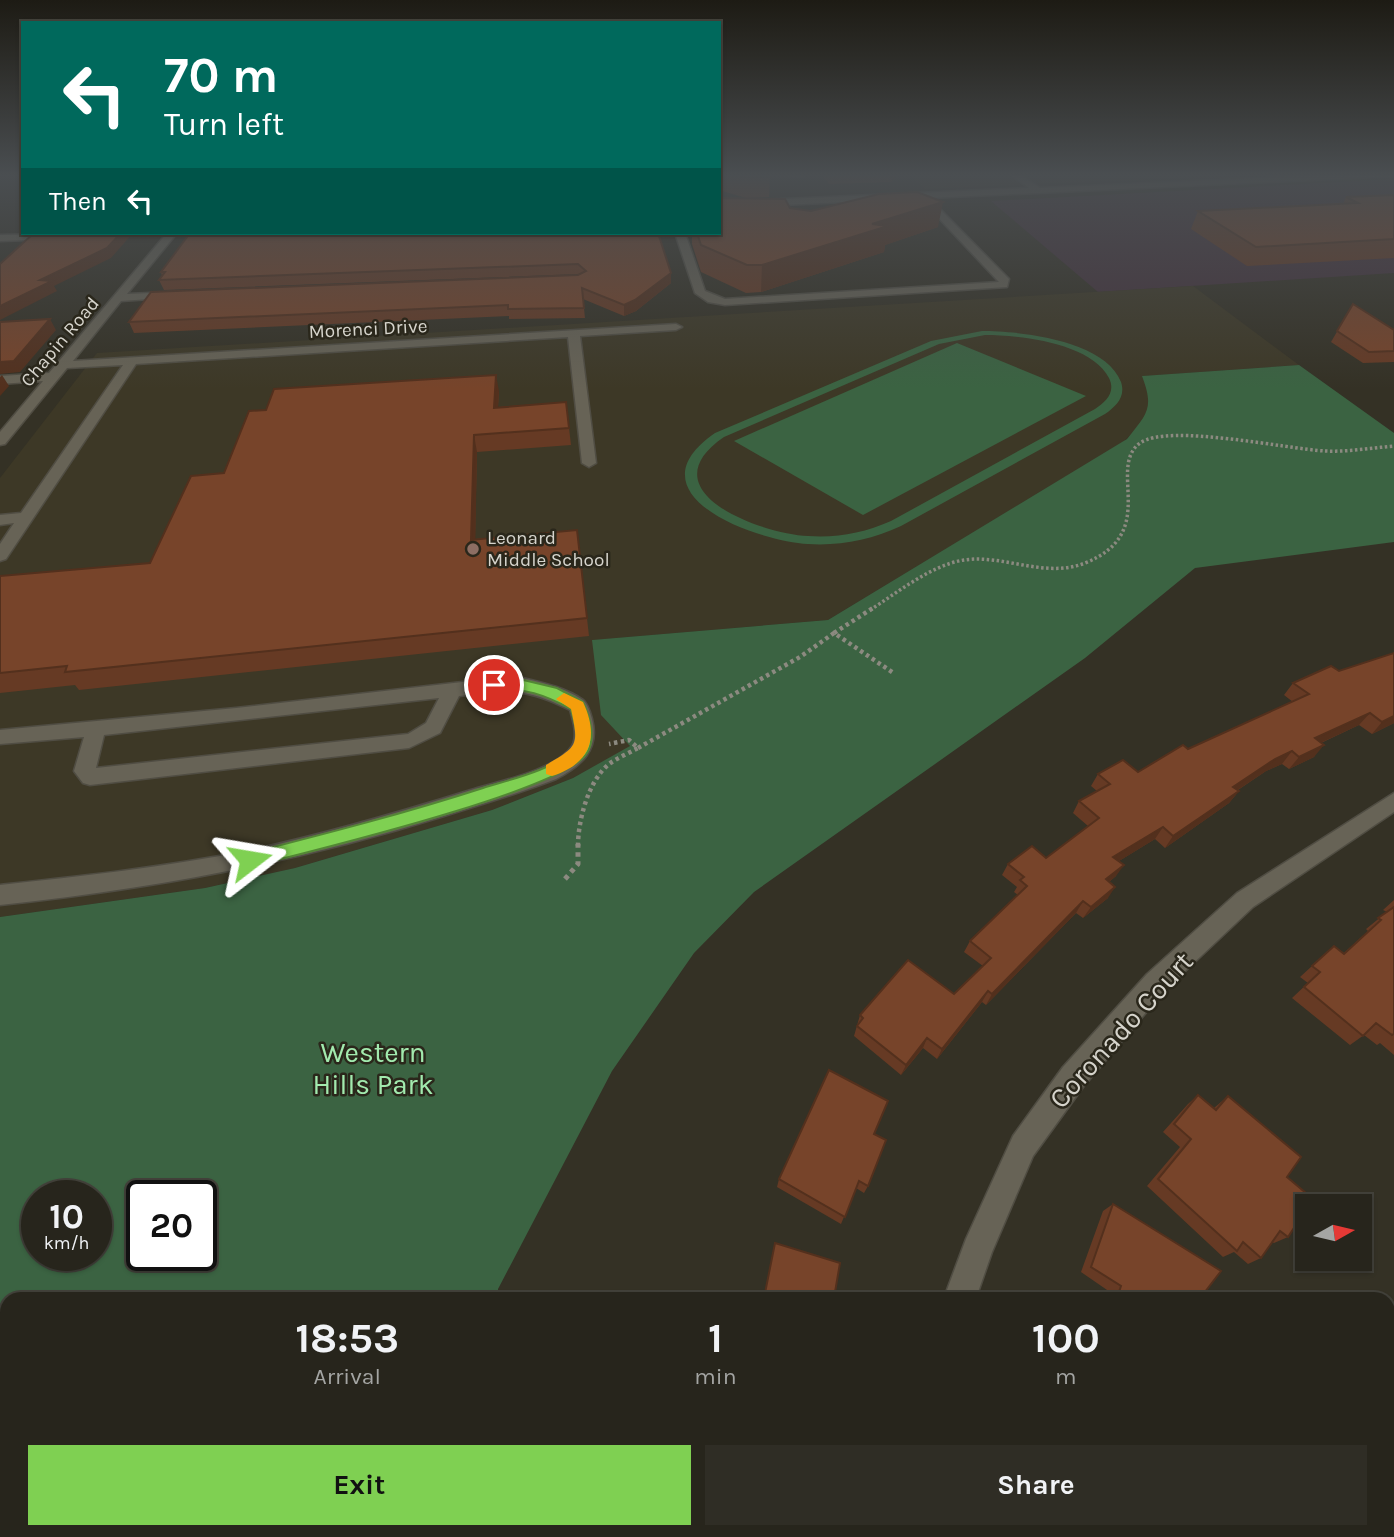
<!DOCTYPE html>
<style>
:root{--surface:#27251c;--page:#2f2d25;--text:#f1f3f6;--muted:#a4a5a3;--line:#43423b;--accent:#7fd052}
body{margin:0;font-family:Karla,sans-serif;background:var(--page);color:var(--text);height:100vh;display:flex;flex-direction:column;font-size:26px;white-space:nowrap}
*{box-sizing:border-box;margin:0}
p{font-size:23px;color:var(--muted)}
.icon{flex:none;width:38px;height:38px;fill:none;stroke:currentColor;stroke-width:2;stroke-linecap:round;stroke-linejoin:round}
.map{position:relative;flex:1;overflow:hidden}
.sheet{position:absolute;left:0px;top:1292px;width:1395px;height:247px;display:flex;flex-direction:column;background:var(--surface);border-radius:21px 21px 0 0;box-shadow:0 2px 5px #0004,0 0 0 2px var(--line)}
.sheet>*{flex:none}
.top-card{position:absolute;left:21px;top:21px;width:700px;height:214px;border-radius:0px;box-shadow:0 2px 5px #0004,0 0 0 2px var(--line);background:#00695c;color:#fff;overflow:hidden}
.needle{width:46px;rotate:82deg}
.buttons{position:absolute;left:1295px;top:1194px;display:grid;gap:14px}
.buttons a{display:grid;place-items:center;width:77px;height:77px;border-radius:0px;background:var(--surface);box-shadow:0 2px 5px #0004,0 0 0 2px var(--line);font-size:35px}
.speed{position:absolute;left:21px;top:1180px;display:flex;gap:14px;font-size:35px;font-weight:700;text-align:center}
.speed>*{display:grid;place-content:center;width:91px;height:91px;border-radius:50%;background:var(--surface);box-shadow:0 2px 5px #0004,0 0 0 2px var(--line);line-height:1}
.speed small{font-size:18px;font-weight:400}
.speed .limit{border:4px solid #111;border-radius:10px;background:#fff;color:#111}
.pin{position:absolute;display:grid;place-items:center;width:60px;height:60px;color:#fff;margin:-30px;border:4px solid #fff;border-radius:50%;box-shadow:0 2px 7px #0007}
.me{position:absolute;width:77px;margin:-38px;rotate:76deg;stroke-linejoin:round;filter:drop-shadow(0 0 5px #0008)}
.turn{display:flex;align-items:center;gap:24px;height:147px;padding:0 28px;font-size:32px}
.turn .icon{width:91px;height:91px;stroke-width:2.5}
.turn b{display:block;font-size:49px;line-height:60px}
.then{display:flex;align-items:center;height:66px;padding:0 28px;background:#0003;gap:14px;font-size:26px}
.eta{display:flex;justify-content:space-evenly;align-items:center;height:119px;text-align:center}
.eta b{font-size:42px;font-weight:700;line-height:49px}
.primary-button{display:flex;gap:14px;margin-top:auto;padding:14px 28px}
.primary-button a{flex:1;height:80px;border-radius:0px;background:var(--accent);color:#111;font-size:28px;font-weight:700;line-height:80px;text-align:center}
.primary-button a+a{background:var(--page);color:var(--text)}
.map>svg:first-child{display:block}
.commercial{fill:#44323c}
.built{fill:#3d3826}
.green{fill:#3b6342;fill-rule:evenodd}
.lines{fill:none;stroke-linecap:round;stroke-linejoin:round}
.minor-casing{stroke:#504d43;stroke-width:3}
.path-far2{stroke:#8c8a80;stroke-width:3.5;stroke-dasharray:2.5 2.5;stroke-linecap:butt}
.path-far1{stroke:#8c8a80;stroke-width:4.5;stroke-dasharray:3.5 3.5;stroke-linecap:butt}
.path{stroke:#8c8a80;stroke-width:5;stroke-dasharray:4.5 4.5;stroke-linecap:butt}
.minor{fill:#676356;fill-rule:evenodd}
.wall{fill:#663a24}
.shaded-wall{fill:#53301d}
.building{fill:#77442a;stroke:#53301d;stroke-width:2}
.route{fill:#7fd052;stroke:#538735;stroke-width:2}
.slow{fill:#f59e0b}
.education-dot{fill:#8d6e63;stroke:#2a271b;stroke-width:2.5}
.labels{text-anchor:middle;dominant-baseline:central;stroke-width:5;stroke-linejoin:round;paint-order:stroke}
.far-street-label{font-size:19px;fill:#d6d4cc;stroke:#2a271b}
.far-poi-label{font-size:19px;fill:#d6d4cc;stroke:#2a271b;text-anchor:start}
.near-street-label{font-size:28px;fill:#d6d4cc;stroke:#2a271b}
.near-park-label{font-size:28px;fill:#a2eaae;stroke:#2a271b}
</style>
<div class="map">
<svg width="1394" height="1537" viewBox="0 0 1394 1537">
<rect width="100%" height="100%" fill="#343125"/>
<!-- commercial -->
<path class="commercial" d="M1394,179V273L1098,292L991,201Z"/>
<!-- built -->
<g class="built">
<path d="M909,174H1260L925,189Z"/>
<path d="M1193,286L1299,365L1143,376L1149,393V410L1140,426L1123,442L828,620L593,640L630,747L573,778L492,810L295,868L205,888L0,917V478L97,353Z"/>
</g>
<!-- green -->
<g class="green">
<path d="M982,331C1020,331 1105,340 1121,382C1126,397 1116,406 1105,414L901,526C871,540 840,546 808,544C755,541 627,494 715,433L931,341ZM985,335C1020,335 1091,343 1109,378C1116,392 1106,402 1095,409L891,521C864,533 837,538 808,536C761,534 645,491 724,437L939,344Z"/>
<path d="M957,343L1086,396L863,515L734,441Z"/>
<path d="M1299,365L1394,433V542L1195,568L1085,658L754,892L694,953L612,1071L498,1289V1298H7V1531H470L469,1537H0V917L205,888L295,868L492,810L573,778L630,746L601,715L592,640L828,620L1127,439C1148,413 1154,408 1142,376ZM37,1195H96V1255H37ZM142,1195H201V1255H142Z"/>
</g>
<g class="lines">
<!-- minor casing -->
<g class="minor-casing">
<g id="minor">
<path d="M751,174H808L804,176Z"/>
<path d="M1010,174H1019L1040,188L1347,174H1394V176L719,208V202L1029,188Z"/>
<path d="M917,205L939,208L1009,279L1007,287L725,305L708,302L695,293L675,233H685L705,291L725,299L999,282L933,212L914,210Z"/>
<path d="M167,233H177L127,294L174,292L178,293V297L121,301L73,361L676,324L682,327L676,330L580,336L596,463L589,467L582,463L568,337L136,364L6,559L0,561V544L14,523L0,525V515L21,513L123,365L67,368L5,444L0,445V432L43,381L0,384V376L49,373Z"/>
<path d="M59,234L56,239L0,241V235Z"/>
<path d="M515,676C538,682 563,686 583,700C588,704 590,712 592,719C600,750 581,766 556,779C520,793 482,804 444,816C293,863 157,888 0,905V885C82,876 165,867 246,851C323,835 397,813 471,790C497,782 557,770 572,746C578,736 573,720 570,710C525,687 508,690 459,696L440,733L409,748L90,785L83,783L74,771L84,737L0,744V730L236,708ZM439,698L426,723L408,734L96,768L104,735Z"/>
<path d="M1394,793V812L1253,907L1165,990L1083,1087L1033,1156L992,1252L976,1298H944L966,1239L1013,1136L1063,1067L1147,974L1237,893Z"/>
<path d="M904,1531H942L943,1537H905Z"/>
</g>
</g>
<!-- path-far2 -->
<path class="path-far2" d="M870,610C897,593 931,565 964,560C1004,554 1045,579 1085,563C1161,533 1106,468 1140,443C1168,423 1287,449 1325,451C1348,452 1371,448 1394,446"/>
<!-- path-far1 -->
<g class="path-far1">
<path d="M834,633L873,608"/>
<path d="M638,748L800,657L834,633L895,674"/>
<path d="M578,846C578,821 588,781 609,764C617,758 629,753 638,748L629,740L609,744"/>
</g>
<!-- path -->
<path class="path" d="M565,879L578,864V844"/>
<!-- minor -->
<use href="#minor" class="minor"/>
</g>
<!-- wall -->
<g class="wall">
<path d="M719,174H768L770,177L769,197L746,198L719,190Z"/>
<path d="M821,174H900L891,182L829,184Z"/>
<path d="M1394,195V258L1247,266L1191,229L1198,211L1343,204L1346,197Z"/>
<path d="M790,208L938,227L885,245L884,252L761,292L746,293L701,272L692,244V233H719Z"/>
<path d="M658,233L671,273V283L636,311L624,316L583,299L585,318L509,319V316L134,333L129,322L578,275L579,274L164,290L159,280L162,276L161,272Z"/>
<path d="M1353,304L1394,330V362L1363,363L1331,342Z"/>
<path d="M499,391L498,407L566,402L571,445L477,452L475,539L577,530L589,636L79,690L75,685L0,693V576L150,563L224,473Z"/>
<path d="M1331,666L1394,723L1372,734L1359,725L1321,743L1314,757L1289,769L1282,764L1266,771L1238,790L1239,791L1229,803L1165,848L1155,839L1119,861L1116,876L1109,882L1108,898L1083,918L1076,913L986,1005L982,1002L937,1059L923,1048L901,1075L854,1036L860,1015L954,994L983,966L964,952L970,941L1018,895L1014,892L1017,887L1002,875L1008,864L1046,858L1088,826L1073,813L1079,801L1097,791L1091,786L1098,774L1138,772L1293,702L1284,695L1293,683Z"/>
<path d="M1394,900V1055L1380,1043L1377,1045L1364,1035L1350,1045L1292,998L1308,983L1300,977L1334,946L1344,953L1368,931L1366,929L1387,912L1383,910Z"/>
<path d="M1198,1095L1214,1108L1228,1096L1287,1177L1288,1237L1274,1243L1272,1242L1261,1258L1248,1264L1234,1252L1223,1257L1147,1186L1180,1147L1163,1132L1188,1104Z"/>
<path d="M874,1134L868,1186L864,1193L856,1188L841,1224L777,1187L779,1179Z"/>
<path d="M1113,1204L1205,1292L1216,1298H1108L1110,1292L1081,1272L1103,1211Z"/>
<rect x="1070" y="1531" width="123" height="6"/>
</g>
<!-- shaded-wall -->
<g class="shaded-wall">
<path d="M892,174H900L891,182Z"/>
<path d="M943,202L938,227L885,245L884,252L761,292L762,265L872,224Z"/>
<path d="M121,233H133L111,258L54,286L57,291L0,320V306L40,280Z"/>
<path d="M671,273V283L636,311L624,316V305Z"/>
<path d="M50,319L56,330L20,372L0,374V362Z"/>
<path d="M2,375L9,386L0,396V377Z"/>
<path d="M496,375L499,391L497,425L494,408Z"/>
<path d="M474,435L477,452L475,558L471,540Z"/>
<path d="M1370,713L1359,725L1305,750L1315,738Z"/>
<path d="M1394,716V723L1372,734L1382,722Z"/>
<path d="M1324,745L1314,757L1289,769L1299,757Z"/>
<path d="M1292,751L1282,764L1266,771L1224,799L1233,787L1275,759Z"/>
<path d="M1239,791L1229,803L1165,848L1173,836Z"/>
<path d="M1163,827L1155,839L1106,869L1113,857Z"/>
<path d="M1124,865L1116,876L1098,891L1106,879Z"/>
<path d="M1115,887L1108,898L1083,918L1091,907Z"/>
<path d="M1083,901L1076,913L986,1005L992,994Z"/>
<path d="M988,991L982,1002L937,1059L942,1049Z"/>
<path d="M927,1038L923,1048L901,1075L906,1065Z"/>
</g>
<!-- building -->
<g class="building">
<path d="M730,174H768L770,177L747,178Z"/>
<path d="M917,192L943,202L872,224L888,226L762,265H747L701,245L697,233H719V198L785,199L790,208L811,211L879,194Z"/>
<path d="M1394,195V239L1256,247L1198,211L1358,203L1346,197Z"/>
<path d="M34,233H121L107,248L40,280L52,281L0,306V264Z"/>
<path d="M190,233H658L671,273L635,300L624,305L582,288L584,308L508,309V305L129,322L151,292L578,275L586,271L578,264L159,280L165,272H161Z"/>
<path d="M1353,304L1394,330V351L1369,352L1337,331Z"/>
<path d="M50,319L14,361L0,362V322Z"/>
<path d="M496,375L494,408L566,402L569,428L474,435L471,540L577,530L587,618L65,672L67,666L0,673V576L150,563L191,476L224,473L249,411L266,410L274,389Z"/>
<path d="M1394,653V716L1382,722L1370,713L1315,738L1324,745L1299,757L1292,751L1275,759L1233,787L1239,791L1173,836L1163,827L1113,857L1124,865L1106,879L1115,887L1091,907L1083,901L992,994L988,991L942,1049L927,1038L906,1065L857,1026L863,1018L860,1015L908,960L954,994L991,958L970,941L1027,886L1020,880L1024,877L1008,864L1032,846L1046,858L1099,818L1079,801L1110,784L1098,774L1123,760L1138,772L1183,745L1188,749L1309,694L1293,683L1331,666L1339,671Z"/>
<path d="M1394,907V1034L1392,1035L1376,1023L1363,1036L1304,987L1320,972L1312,966L1334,946L1344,954L1381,920L1378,918Z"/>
<path d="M829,1070L888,1101L874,1134L886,1140L868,1186L859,1181L845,1217L779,1179Z"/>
<path d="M1198,1095L1216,1110L1228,1096L1301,1157L1287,1177L1313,1199L1309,1206H1307V1208L1288,1237L1280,1231L1261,1258L1243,1242L1237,1251L1158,1179L1191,1139L1174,1124Z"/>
<path d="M1113,1204L1221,1271L1205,1292L1216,1298H1117L1121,1286L1091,1267Z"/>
<path d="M775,1243L840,1263L834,1298H764Z"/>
<path d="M642,1531H811V1537H641Z"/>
<rect x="1081" y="1531" width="112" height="6"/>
</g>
<!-- sky -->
<linearGradient id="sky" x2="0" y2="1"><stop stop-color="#1d1b14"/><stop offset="0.45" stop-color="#4a4e51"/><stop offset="1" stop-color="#4a4e51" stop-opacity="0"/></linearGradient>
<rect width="1394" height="389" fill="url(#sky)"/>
<!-- route -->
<path class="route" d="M515,678L557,688L583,702C590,717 596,739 587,753C564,791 303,853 250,867L243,865L241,860L243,855L250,853C328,833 406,813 483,788C508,780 554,770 572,750C581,739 574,722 571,709C545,695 524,687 494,690L487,685L494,680Z"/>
<!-- slow -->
<path class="slow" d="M564,693L583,702C600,738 590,764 552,776L546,774V765C578,746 579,746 571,709L556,699Z"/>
<!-- markers -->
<circle class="education-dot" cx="473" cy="549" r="7"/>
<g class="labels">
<!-- far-street labels -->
<g class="far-street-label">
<text transform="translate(368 329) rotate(-3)">Morenci Drive</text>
<text transform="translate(60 342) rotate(-50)">Chapin Road</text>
</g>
<!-- far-poi labels -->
<g class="far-poi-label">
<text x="487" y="538">Leonard<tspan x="487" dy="22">Middle School</tspan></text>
</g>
<!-- near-street labels -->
<g class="near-street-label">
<text transform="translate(1121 1030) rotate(-48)">Coronado Court</text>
</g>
<!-- near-park labels -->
<g class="near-park-label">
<text x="373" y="1052">Western<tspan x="373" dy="32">Hills Park</tspan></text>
</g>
</g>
</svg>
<div class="buttons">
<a><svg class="needle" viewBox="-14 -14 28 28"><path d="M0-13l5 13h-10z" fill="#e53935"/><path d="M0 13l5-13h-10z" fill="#a4a5a3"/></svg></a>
</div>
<div class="speed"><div>10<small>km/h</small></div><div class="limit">20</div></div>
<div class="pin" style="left:494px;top:685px;background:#d93025"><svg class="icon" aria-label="arrive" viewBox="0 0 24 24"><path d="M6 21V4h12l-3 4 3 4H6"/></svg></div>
<svg class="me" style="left:250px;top:860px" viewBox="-20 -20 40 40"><path d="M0-17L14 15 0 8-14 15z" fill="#7fd052" stroke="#fff" stroke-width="4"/></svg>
<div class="top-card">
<div class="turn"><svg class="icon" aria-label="left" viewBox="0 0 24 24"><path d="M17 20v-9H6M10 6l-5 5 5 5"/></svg><div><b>70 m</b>Turn left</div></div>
<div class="then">Then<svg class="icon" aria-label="left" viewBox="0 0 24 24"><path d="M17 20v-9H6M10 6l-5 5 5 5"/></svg></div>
</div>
<section class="sheet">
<div class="eta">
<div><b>18:53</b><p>Arrival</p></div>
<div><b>1</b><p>min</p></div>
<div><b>100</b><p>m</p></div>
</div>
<div class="primary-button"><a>Exit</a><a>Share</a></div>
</section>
</div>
